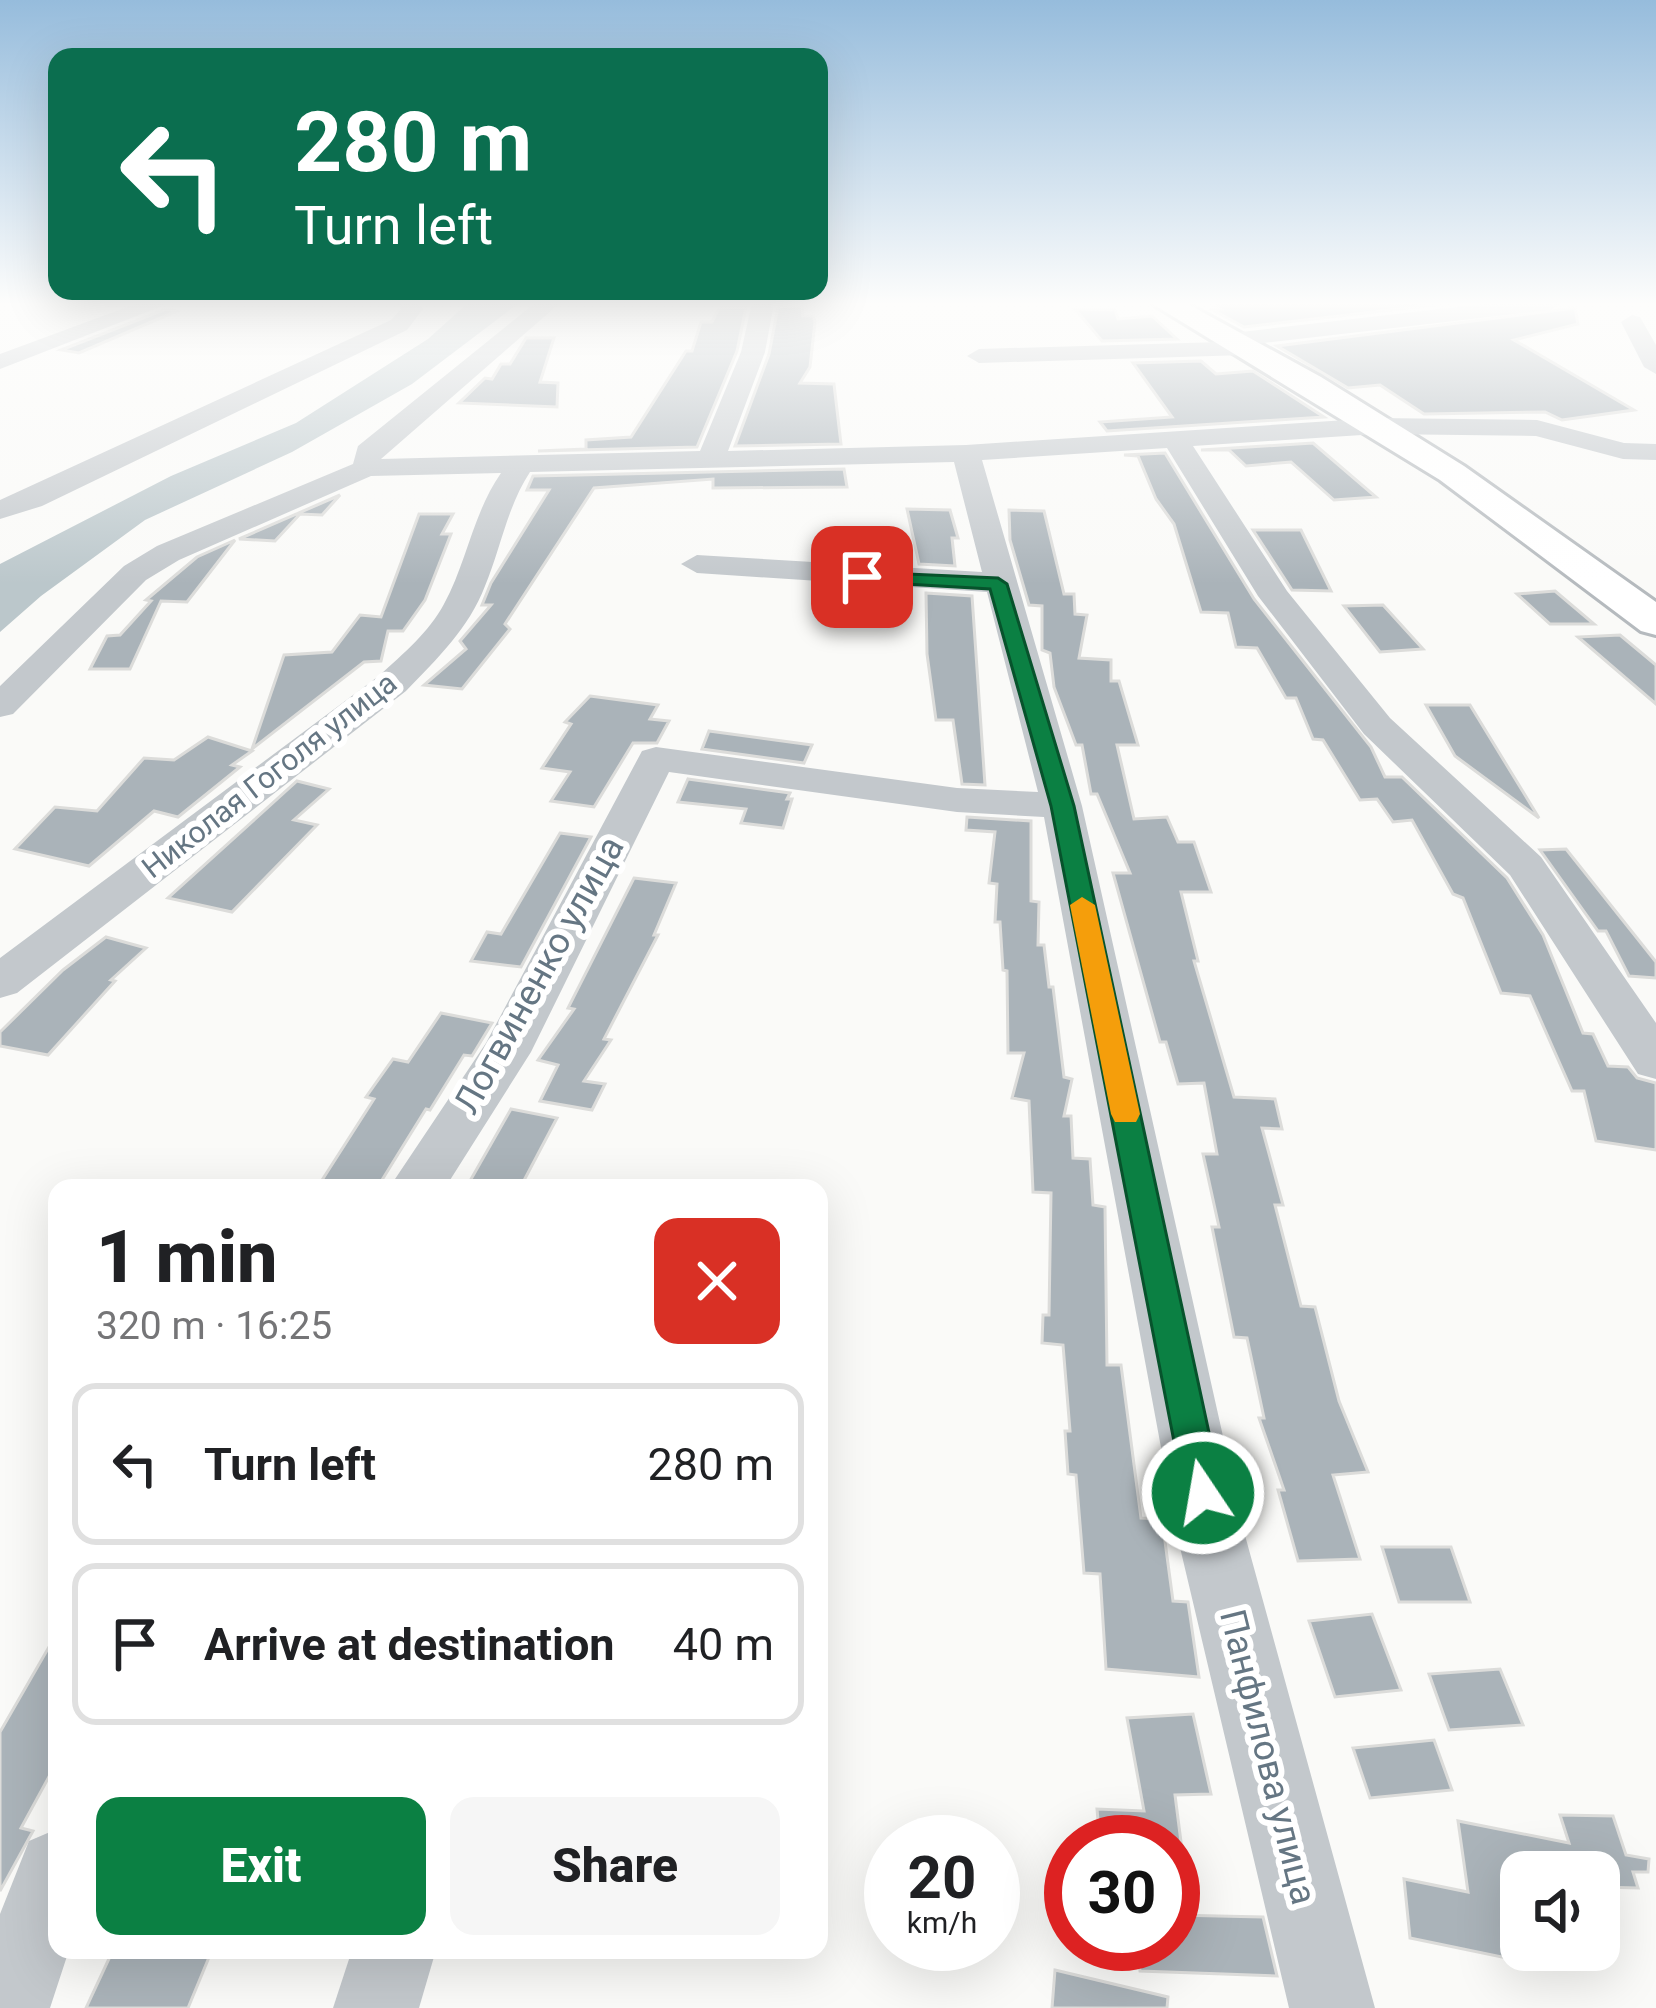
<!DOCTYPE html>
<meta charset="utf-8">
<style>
:root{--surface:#fff;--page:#f6f6f6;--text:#202124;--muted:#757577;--line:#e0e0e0;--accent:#0b8043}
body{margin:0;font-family:Roboto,sans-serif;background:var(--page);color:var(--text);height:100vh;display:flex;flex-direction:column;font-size:45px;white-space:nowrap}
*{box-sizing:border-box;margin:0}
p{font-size:39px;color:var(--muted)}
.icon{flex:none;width:66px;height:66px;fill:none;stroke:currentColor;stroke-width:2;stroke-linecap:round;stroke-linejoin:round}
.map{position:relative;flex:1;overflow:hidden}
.side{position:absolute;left:48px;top:1179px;width:780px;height:780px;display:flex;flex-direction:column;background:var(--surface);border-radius:24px;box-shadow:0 12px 48px #0002}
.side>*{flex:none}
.hud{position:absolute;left:48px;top:48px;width:780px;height:252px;border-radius:24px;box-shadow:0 12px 48px #0002;background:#0b6e4f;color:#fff;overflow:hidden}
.fabs{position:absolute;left:1500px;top:1851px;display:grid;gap:24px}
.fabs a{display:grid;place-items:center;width:120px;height:120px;border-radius:24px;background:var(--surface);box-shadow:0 12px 48px #0002;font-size:60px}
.speed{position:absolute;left:864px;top:1815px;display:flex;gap:24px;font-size:60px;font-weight:700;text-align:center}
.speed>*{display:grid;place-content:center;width:156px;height:156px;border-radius:50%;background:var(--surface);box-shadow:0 12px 48px #0002;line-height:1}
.speed small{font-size:30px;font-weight:400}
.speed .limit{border:18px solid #d22;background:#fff;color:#111}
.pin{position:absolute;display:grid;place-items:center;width:102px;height:102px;color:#fff;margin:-51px;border-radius:24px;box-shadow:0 6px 18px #0006}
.me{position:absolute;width:132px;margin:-66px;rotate:348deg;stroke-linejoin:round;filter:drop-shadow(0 0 9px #0008)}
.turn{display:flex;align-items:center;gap:42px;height:252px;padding:0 48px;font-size:54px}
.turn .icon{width:156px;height:156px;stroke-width:2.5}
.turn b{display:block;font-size:84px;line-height:102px}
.round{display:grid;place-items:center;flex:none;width:126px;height:126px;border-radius:24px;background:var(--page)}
.overview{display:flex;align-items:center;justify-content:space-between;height:204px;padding:0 48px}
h1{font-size:72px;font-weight:800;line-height:90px}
.action{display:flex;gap:24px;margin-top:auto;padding:24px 48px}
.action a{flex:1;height:138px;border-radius:24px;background:var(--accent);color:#fff;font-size:48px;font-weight:800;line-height:138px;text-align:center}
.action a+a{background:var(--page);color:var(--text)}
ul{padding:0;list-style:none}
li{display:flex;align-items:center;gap:36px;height:162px;margin:0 24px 18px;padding:0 24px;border:6px solid var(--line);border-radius:24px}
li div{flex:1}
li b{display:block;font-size:45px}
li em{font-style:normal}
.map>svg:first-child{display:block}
.water{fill:#bbc7cb}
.building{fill:#aab3b9;stroke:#dcdcda;stroke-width:3}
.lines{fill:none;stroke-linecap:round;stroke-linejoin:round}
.major-casing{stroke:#b5babe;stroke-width:6}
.minor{fill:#c3c8cc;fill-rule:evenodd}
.major{fill:#fff;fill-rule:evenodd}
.route{fill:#0b8043;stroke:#07532c;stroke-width:3}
.slow{fill:#f59e0b}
.labels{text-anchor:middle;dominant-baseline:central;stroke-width:12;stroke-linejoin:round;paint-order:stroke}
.far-street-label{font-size:30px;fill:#657683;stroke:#fff}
.street-label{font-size:36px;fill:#657683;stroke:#fff}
</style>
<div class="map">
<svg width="1656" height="2008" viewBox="0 0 1656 2008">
<rect width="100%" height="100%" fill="#fafaf8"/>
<!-- water -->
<path class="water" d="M468,303H519L412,384L292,452L145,520L41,596L0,632V564L171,476L296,423L428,339Z"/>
<!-- building -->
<g class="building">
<path d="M1210,303H1451L1244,327L1213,310L1220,309Z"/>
<path d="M802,306L803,316H813L815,322L810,367L800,383L834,384L841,444L735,446L769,354L778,307Z"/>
<path d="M746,307L737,351L697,447L538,451L586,449V440L631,437L686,351H692L701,322H712L719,308Z"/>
<path d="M1575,308L1578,324L1514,340L1634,410L1562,420L1545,412L1424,414L1380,385L1348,388L1277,346Z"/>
<path d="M166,309L177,311L79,353L61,350Z"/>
<path d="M1075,309L1115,310L1118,319L1152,316L1177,339L1102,341Z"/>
<path d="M526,338H554L540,382L558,383L557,407L459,403L485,378L492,379L501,364H510Z"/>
<path d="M1201,361L1216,374L1253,371L1324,417L1107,431L1100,422L1172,417L1133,363Z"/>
<path d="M1313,443L1376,497L1334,500L1291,462L1246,466L1229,450H1201Z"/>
<path d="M1165,453L1254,599L1371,747L1385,777H1402L1507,878L1543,935L1583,1033L1593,1034L1608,1066L1628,1067L1637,1078L1656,1083V1150L1596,1141L1584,1091H1572L1530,996L1501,993L1463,898L1453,894L1412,820L1393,822L1377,799L1360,800L1323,740L1313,739L1296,698H1286L1257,648L1236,647L1228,613L1201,612L1174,524L1156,499L1138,456L1124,455Z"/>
<path d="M844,469L847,487L713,488V479L594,488L505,624L510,629L462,689L424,685L466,649L460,641L491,605H482L491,583L549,490H527L533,476Z"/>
<path d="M340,495L322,515L300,514L275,541L239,539Z"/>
<path d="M907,509L950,510L958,538H952L955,566L919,564Z"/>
<path d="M1009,510L1044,511L1064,594H1074L1075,614L1087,615L1079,658L1111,660V681H1119L1138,745H1117L1134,819L1167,817L1178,842H1194L1211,892H1181L1198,961H1194L1234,1097L1275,1099L1282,1129L1262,1128L1283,1205H1275L1301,1306L1315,1307L1339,1401L1368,1472L1333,1475L1360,1559L1298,1561L1278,1490H1284L1259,1418H1264L1247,1338L1234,1337L1212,1227H1219L1203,1154H1217L1204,1083L1178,1084L1166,1042H1160L1113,873H1130L1097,794H1091L1082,745H1076L1054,687L1050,653L1042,650V606L1029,605L1010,540Z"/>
<path d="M419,514H453L442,534H451L425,600L403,631H388L381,661L364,662L252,749L284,655L332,652L360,615L381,617Z"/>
<path d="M1253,530H1301L1331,591L1292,590Z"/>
<path d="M235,540L187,602L161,601L130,669H90L107,636L120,635L151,601L146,600L197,557Z"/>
<path d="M1555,591L1594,624H1550L1517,594Z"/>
<path d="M926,593L972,596L985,785L962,784L953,720H936L927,654Z"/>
<path d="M1383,605L1423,649L1380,652L1344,606Z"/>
<path d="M1620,635L1656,665V704L1578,637Z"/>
<path d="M590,696L658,705L650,719L669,721L657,743H633L594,807L551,801L570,772L542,768L571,724L565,722Z"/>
<path d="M1426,705H1470L1539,818L1455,756Z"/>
<path d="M709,731L812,745L804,763L702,749Z"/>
<path d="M208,737L252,751L232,765L240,767L178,817L154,811L89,866L15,849L55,807L97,811L144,758L174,760Z"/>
<path d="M688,779L790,793L787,799H792L783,828L741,823L746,809L678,802Z"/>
<path d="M297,781L329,789L294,820L317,825L232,912L168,898Z"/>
<path d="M967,817L1031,821V901L1039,902L1038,945H1044L1049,987H1053L1064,1077L1072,1079L1064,1116H1071L1073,1158L1090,1159L1093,1205L1105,1207L1107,1365H1121L1141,1518L1162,1519L1173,1601L1188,1602L1199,1677L1106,1669L1100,1574L1084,1573L1076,1475L1068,1474L1065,1431H1070L1063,1345L1042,1343L1043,1315H1049L1051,1193L1033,1192L1029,1101L1012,1098L1024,1053H1008L1007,971L1003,970L1000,922H995L997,884L989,883L995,832L966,830Z"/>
<path d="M560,833L591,837L521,967L471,961L487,932L501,934Z"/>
<path d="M1566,849L1656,962V978L1629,976L1606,931H1598L1540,850Z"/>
<path d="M634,878L676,883L654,935H658L604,1039L611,1040L584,1081L605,1084L592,1110L540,1101L558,1065L538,1060L574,1009L568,1008Z"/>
<path d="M106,937L146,948L111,980L115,981L48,1055L0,1046V1032L63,970Z"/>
<path d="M441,1013L492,1023L472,1056L464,1055L430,1110L426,1109L377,1188H317L374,1099L366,1097L393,1059L408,1062Z"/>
<path d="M511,1109L557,1118L520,1188H466Z"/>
<path d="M1382,1547H1451L1470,1602H1399Z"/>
<path d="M1372,1614L1401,1690L1335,1697L1309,1621Z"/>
<path d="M57,1633V1762L21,1828L33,1831L0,1891V1732Z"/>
<path d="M1500,1669L1523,1725L1449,1730L1429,1674Z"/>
<path d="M1193,1714L1211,1794L1175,1795L1181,1842H1100L1097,1809L1144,1811L1127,1718Z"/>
<path d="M1434,1740L1452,1790L1370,1798L1353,1748Z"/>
<path d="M1560,1815L1613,1816L1626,1855L1649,1859L1648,1872H1633L1638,1888L1599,1887V1872H1521V1961L1410,1938L1404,1879L1468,1892L1458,1821L1569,1843Z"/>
<path d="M1173,1915L1263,1917L1277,1976L1140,1971L1137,1944H1173Z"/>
<path d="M113,1950H212L188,2008H86Z"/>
<path d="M1055,1970L1168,1997L1167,2008H1052Z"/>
</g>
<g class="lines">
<!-- major casing -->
<g class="major-casing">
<path id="major" d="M1151,303H1186L1321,377L1464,466L1656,602V635L1641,631L1440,480Z"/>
</g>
<!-- minor -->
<g class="minor">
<path d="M138,303H170L0,369V354Z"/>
<path d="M397,303H419L423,309L407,330L42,506L0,519V500L391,320L401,309Z"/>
<path d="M535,303H560L381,459L700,451L741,352L752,303H774L765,352L728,451L966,445L1377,418L1537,420L1624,443L1656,444V460L1623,459L1536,436L1377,434L1193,446L1287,591L1390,718L1541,857L1656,1023V1079L1638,1074L1510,875L1364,734L1258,596L1167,448L982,460L1082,806L1246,1539L1375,2008H1289L1178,1539L1044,817L957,812L669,772L531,1052L445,1188H389L486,1043L642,751L656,747L957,788L1038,792L987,592L697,573L681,564L697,555L982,572L954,462L530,472C507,507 501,548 485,586C469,628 437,659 406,691L17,993L0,998V958L380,675C403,654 429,632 444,604C467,562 473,513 501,473L371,476L179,560L146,580L13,714L0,717V686L124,566L157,546L353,464L358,446Z"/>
<path d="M1492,303H1562L1551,310L1254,344L1253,353L1245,355L979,363L967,356L979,349L1221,342L1224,335L1232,333Z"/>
<path d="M1632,315L1640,317L1656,345V374L1644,367L1621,322Z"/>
<path d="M57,1829V1950H69L50,2008H0V1914L29,1841Z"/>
<path d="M352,1950H436L419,2008H333Z"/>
</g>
<!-- major -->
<use href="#major" class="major"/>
</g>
<!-- sky -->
<linearGradient id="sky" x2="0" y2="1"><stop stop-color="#96bcdc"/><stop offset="0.52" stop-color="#fdfdfc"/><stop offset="1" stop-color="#fdfdfc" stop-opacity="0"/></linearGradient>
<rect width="1656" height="584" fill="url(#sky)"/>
<!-- route -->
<path class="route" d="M862,572L998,578L1007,584L1074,806L1222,1493L1216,1506L1203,1511L1190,1506L1184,1493L1051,806L990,589L855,581V573Z"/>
<!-- slow -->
<path class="slow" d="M1082,897L1095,905L1140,1114L1136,1122H1115L1111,1114L1070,905Z"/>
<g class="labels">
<!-- far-street labels -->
<g class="far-street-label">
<text transform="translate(269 775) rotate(-38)">Николая Гоголя улица</text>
</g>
<!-- street labels -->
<g class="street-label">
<text transform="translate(539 975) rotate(-61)">Логвиненко улица</text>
<text transform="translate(1268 1757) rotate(76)">Панфилова улица</text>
</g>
</g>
</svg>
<div class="fabs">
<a><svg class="icon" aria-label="sound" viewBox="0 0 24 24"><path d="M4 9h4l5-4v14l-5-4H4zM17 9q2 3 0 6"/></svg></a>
</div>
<div class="speed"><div>20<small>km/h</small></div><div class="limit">30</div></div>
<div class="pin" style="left:862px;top:577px;background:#d93025"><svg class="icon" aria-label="arrive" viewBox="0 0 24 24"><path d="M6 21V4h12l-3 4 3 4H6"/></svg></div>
<svg class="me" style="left:1203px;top:1493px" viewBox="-20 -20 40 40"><circle r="17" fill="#0b8043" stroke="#fff" stroke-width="3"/><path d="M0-11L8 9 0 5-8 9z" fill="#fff"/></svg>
<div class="hud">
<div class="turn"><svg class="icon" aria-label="left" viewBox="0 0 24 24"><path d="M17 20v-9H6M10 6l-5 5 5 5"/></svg><div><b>280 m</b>Turn left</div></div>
</div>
<section class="side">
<div class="overview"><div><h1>1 min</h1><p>320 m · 16:25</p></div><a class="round" style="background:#d93025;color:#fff"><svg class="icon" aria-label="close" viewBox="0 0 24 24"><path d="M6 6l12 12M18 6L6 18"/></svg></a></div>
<ul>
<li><svg class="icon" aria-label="left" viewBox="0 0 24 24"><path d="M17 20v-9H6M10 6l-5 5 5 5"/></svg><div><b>Turn left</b></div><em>280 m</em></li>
<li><svg class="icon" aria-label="arrive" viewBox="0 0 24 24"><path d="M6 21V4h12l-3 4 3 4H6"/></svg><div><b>Arrive at destination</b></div><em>40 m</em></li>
</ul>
<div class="action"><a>Exit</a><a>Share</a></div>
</section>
</div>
